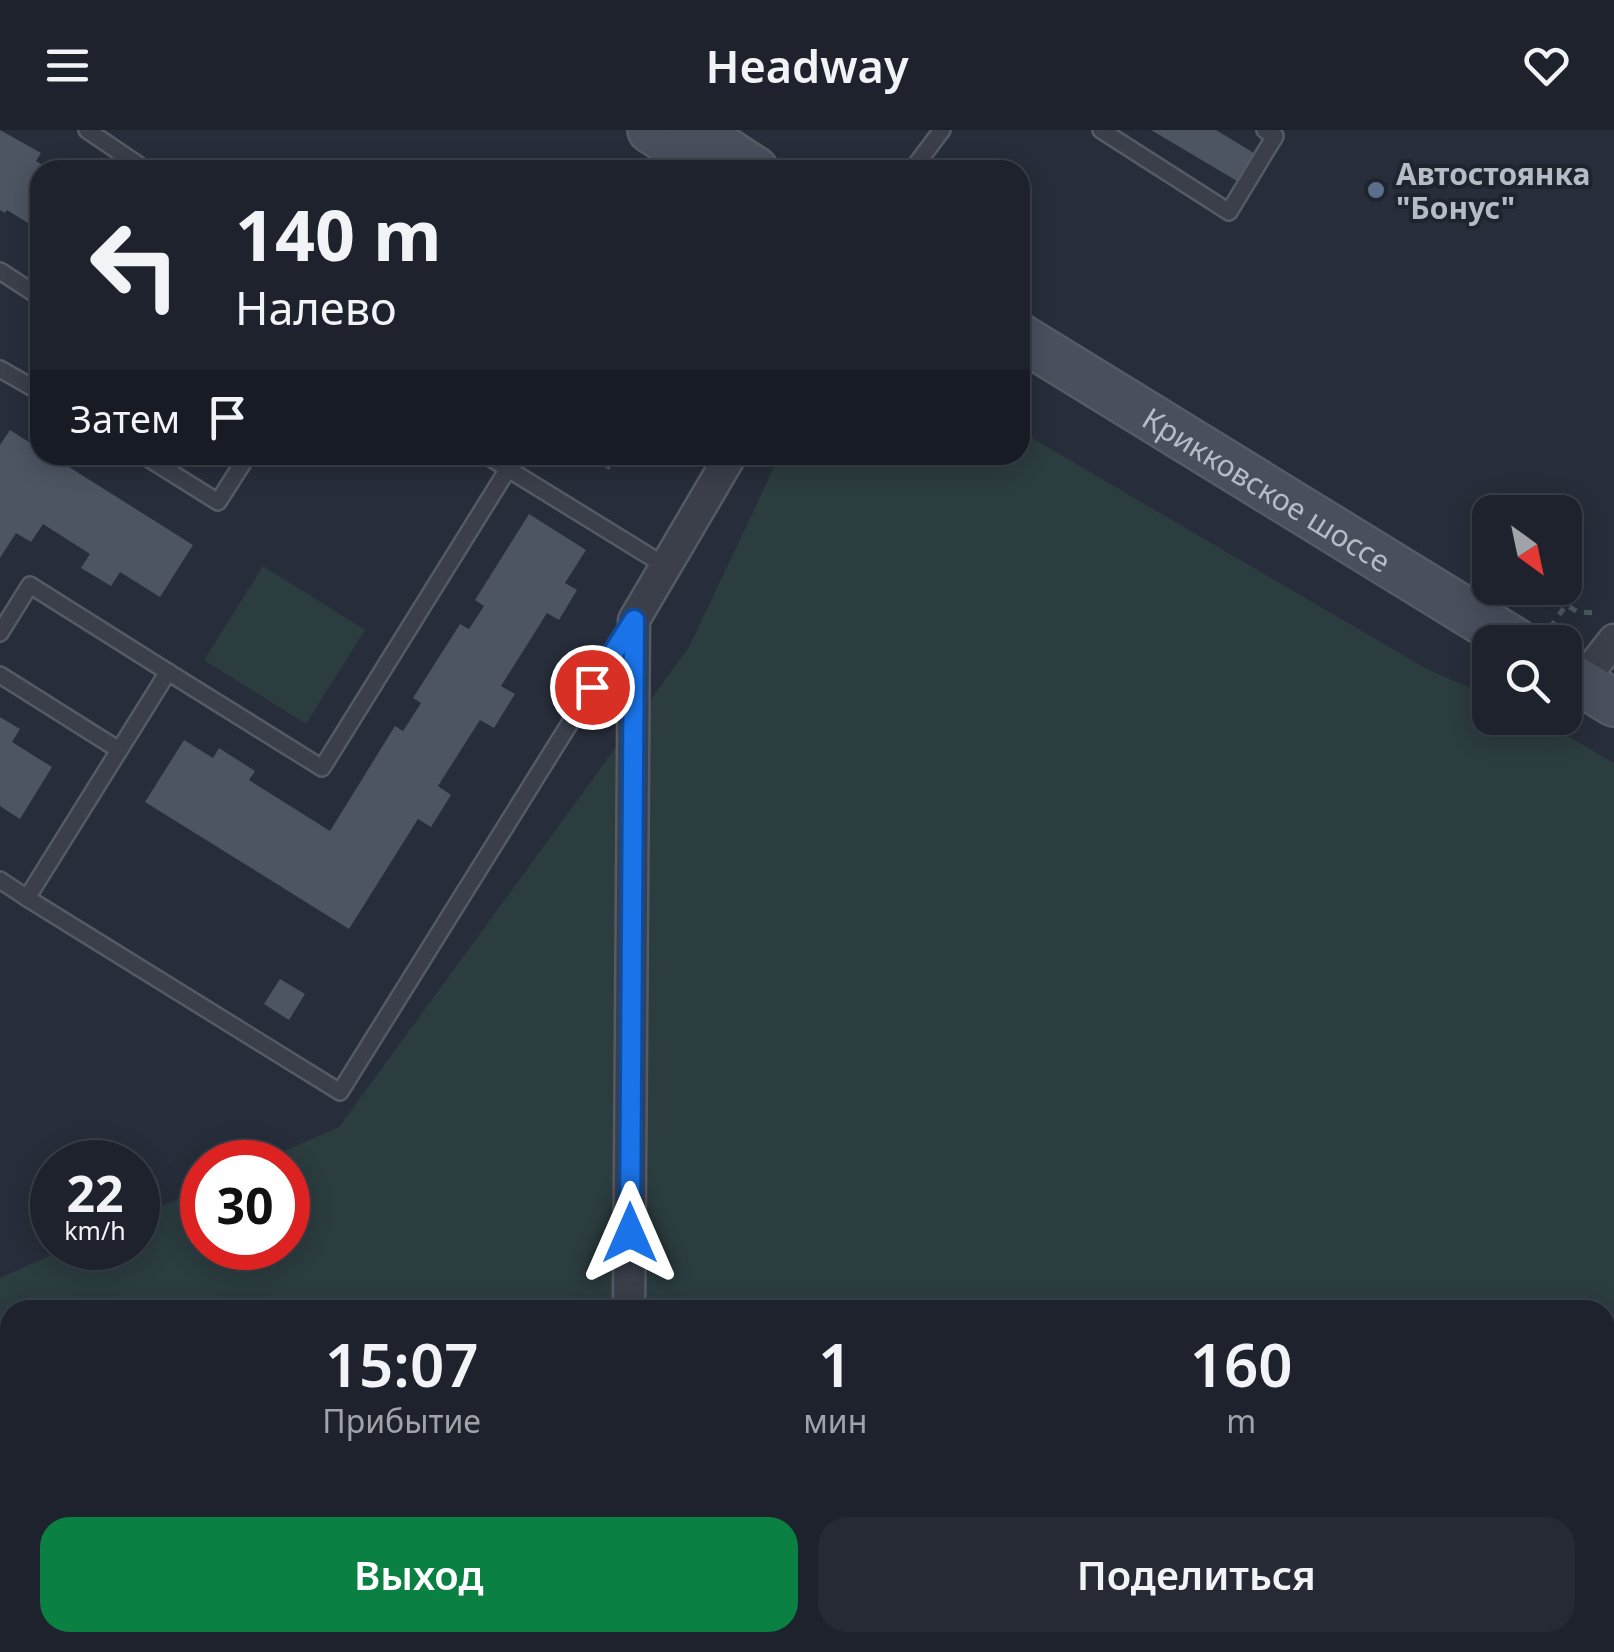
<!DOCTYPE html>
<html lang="ru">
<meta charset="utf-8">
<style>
:root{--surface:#1d222c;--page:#252a34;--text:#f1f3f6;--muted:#a0a4a9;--line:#3b3f48;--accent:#0b8043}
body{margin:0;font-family:"Noto Sans",sans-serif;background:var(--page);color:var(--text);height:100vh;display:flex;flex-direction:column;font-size:38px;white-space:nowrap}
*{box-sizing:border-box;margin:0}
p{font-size:32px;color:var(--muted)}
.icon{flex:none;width:55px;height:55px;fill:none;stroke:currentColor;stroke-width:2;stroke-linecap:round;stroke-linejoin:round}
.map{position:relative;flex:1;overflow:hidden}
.details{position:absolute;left:0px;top:1170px;width:1615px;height:352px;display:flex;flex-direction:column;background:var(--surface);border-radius:30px 30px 0 0;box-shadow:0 5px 25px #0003,0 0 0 2px var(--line)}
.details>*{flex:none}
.guide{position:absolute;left:30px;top:30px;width:1000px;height:305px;border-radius:30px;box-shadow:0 5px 25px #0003,0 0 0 2px var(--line);background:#1d222c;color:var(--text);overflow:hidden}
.needle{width:65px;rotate:147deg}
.tools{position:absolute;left:1472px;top:365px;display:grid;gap:20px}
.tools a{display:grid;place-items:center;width:110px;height:110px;border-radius:20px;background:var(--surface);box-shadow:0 5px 25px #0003,0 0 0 2px var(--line);font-size:50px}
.speed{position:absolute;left:30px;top:1010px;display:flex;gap:20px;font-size:50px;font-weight:700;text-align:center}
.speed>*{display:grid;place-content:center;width:130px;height:130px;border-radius:50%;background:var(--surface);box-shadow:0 5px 25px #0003,0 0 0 2px var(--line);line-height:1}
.speed small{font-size:25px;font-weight:400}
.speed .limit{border:15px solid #d22;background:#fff;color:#111}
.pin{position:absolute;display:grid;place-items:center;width:85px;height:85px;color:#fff;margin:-42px;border:5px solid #fff;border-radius:50%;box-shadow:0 2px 10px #0007}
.me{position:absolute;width:110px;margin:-55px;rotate:0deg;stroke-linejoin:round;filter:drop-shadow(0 0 8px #0008)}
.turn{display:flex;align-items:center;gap:35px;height:210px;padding:0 40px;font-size:45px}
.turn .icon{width:130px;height:130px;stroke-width:2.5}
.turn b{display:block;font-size:70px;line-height:85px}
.then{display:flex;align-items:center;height:95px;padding:0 40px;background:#0003;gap:20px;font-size:38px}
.eta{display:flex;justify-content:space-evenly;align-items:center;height:170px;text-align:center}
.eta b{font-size:60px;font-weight:600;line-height:70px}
.button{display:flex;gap:20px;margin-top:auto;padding:20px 40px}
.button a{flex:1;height:115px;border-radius:30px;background:var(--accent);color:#fff;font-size:40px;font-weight:600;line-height:115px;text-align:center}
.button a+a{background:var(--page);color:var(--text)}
header{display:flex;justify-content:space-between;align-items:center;height:130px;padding:0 40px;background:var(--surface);font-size:45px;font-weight:600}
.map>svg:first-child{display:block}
.green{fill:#2c3d3f;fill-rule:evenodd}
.building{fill:#4d5563}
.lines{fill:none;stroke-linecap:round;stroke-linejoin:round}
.lane-casing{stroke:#555b65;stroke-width:20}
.street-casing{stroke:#555b65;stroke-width:35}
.secondary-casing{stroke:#555b65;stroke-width:50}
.path{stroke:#4a595c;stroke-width:5;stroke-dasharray:8 8;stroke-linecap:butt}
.lane{stroke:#3a3f4a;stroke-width:15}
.street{stroke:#3a3f4a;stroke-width:30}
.secondary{stroke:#494f5d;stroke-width:45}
.route-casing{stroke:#114b97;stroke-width:25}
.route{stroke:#1a73e8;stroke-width:18}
.service-dot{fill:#5c6f8a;stroke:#1f252f;stroke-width:4}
.labels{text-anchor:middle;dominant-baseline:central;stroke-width:8;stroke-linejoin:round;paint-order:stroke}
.poi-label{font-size:30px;font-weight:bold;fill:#b6bbc6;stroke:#1f252f;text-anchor:start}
.street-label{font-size:30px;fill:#b6bbc6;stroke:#1f252f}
</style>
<header><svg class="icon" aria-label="menu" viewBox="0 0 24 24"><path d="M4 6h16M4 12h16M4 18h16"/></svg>Headway<svg class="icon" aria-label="heart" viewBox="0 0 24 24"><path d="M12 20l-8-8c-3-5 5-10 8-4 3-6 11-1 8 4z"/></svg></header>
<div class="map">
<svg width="1614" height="1522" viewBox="0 0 1614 1522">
<rect width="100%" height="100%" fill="#272d3a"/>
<!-- green -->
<g class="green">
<path d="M1020,301L1425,538L1490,567V588H1536L1614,633V1522H0V1148L68,1118H138V1087L202,1058V1118H288V1032H259L339,997L689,517L780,325H1020ZM10,1180H1605V1512H10Z"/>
<path d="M263,436L365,500L306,594L204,530Z"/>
</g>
<!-- building -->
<g class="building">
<path d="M0,0L41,23L36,31L51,40H40V106L28,99L31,95L7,80L5,83L0,80Z"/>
<path d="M1151,0H1216L1254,23L1237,51Z"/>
<path d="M10,300L40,319V325H50L193,415L160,467L120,442L111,456L81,438L90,424L43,394L31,412L16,403L0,428V315Z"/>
<path d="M585,325H618L609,340Z"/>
<path d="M529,384L586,420L565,453L577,460L559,490L547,483L501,556L515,564L494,598L480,590L438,656L451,665L431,697L418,689L349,799L145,672L184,610L213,628L219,618L255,641L249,650L330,701L395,596L403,601L421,573L413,568L460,494L469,499L484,476L475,470Z"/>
<path d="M0,587L20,599L12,612L52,637L20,689L0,676Z"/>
<path d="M280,849L305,864L289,890L264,874Z"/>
</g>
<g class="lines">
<!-- lane casing -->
<g class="lane-casing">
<g id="lane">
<path d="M87,0L146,40"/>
<path d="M1101,0L1229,82L1275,6L1265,0"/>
<path d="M912,40L942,0"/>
<path d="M0,141L40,167"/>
<path d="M0,239L40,262"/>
<path d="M143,325L218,372L248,325"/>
<path d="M486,325L508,339"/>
<path d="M628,500L340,962L27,768L168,542L322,638L508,339L667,437"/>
<path d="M0,503L30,455L168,542"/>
<path d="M0,545L119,620"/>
<path d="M0,750L27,768"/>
</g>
</g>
<!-- street casing -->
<g class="street-casing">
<g id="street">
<path d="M1580,553L1614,510"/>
<path d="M629,1180L634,490L731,325"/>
<path d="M627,1522V1512"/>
</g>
</g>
<!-- secondary casing -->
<g class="secondary-casing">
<g id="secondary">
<path d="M651,0L713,40"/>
<path d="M694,0L755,40"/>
<path id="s1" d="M1020,207L1516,512"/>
<path d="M1565,543L1614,573"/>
</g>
</g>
<!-- path -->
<path class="path" d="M1550,498L1566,475L1578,482L1599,483"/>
<!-- lane -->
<use href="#lane" class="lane"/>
<!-- street -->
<use href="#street" class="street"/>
<!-- secondary -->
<use href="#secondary" class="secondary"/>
</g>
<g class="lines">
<!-- route casing -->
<g class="route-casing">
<path id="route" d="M592,557L634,490L630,1103"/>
</g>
<!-- route -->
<use href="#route" class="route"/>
</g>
<!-- markers -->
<circle class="service-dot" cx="1376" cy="60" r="10"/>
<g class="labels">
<!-- poi labels -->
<g class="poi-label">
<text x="1396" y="43">Автостоянка<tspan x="1396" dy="34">"Бонус"</tspan></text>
</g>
<!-- street labels -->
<g class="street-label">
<text stroke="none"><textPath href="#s1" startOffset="290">Крикковское шоссе</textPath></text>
</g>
</g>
</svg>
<div class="tools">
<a><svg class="needle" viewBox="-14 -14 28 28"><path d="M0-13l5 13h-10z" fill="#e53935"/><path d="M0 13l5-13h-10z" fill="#a0a4a9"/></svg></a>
<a><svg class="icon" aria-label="search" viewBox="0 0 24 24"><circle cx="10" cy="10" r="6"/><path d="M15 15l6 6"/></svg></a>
</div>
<div class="speed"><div>22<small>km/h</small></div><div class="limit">30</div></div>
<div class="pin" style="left:592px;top:557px;background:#d93025"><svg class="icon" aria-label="arrive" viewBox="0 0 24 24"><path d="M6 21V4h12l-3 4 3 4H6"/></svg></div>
<svg class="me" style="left:630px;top:1103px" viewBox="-20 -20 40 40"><path d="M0-17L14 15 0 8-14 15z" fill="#1a73e8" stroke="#fff" stroke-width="4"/></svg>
<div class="guide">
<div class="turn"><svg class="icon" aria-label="left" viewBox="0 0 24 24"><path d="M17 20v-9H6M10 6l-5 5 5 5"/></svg><div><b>140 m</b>Налево</div></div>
<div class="then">Затем<svg class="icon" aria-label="arrive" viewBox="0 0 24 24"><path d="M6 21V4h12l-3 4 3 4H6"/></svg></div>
</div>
<section class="details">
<div class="eta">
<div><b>15:07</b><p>Прибытие</p></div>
<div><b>1</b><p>мин</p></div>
<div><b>160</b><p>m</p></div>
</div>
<div class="button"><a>Выход</a><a>Поделиться</a></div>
</section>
</div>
